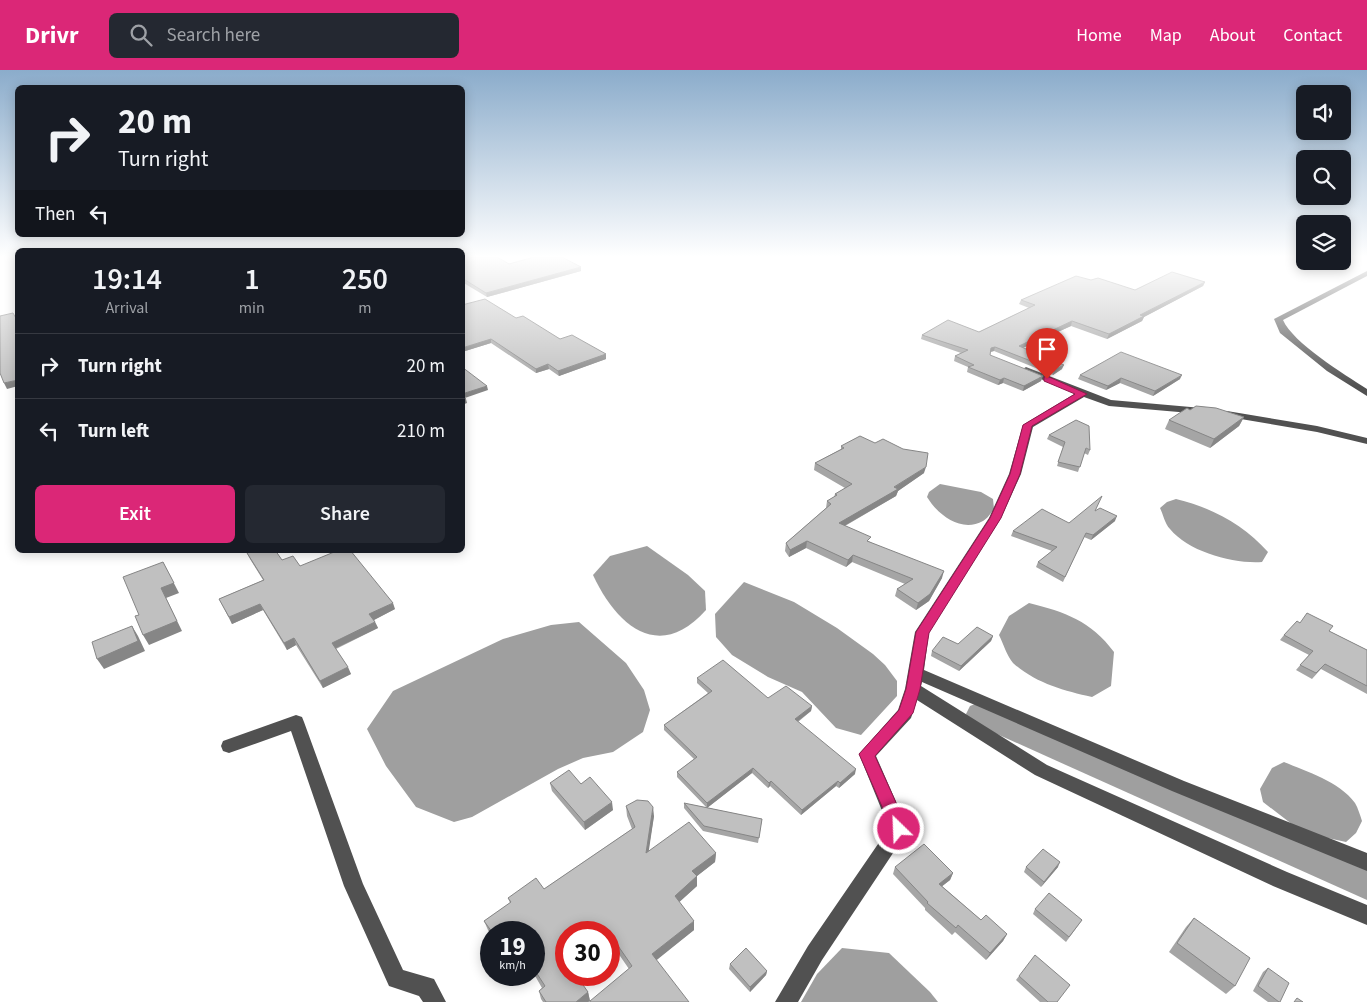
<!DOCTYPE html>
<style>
:root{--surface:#171b24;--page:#242831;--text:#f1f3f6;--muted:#9ea1a6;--line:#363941;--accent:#db2777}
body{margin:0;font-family:"Source Sans 3",sans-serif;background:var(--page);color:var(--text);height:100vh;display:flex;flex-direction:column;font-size:19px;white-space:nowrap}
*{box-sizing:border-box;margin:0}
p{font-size:16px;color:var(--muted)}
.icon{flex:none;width:28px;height:28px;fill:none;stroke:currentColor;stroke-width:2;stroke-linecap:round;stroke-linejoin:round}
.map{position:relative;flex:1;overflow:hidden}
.side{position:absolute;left:15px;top:178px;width:450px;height:305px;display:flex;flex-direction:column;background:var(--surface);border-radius:8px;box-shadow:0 2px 12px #0003}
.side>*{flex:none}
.top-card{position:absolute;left:15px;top:15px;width:450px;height:152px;border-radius:8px;box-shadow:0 2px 12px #0003;background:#171b24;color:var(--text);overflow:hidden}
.fabs{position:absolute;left:1296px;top:15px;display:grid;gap:10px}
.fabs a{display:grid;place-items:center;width:55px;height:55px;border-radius:8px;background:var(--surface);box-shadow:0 2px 12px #0003;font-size:25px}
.speed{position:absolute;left:480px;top:851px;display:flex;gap:10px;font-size:25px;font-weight:700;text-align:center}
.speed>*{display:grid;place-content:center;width:65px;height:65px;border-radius:50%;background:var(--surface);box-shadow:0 2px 12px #0003;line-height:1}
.speed small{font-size:12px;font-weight:400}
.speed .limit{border:8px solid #d22;background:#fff;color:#111}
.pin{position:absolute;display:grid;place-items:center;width:42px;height:42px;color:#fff;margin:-51px -21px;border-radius:50% 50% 50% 0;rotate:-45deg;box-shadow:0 0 5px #0007}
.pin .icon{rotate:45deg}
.me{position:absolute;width:55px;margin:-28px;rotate:336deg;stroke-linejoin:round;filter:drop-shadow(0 0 4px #0008)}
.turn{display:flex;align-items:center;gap:18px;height:105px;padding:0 20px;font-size:22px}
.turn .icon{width:65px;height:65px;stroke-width:2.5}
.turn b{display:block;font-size:35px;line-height:42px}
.then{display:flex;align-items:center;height:48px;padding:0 20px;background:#0003;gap:10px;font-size:19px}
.eta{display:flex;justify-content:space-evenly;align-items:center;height:85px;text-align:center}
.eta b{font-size:30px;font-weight:600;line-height:35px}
.primary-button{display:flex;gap:10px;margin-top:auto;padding:10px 20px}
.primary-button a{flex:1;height:58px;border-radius:8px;background:var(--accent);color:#fff;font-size:20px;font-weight:600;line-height:58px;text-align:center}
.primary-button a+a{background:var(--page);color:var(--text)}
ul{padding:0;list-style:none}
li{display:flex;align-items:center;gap:15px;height:65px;padding:0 20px;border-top:1px solid var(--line)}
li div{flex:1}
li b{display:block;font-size:19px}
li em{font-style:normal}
header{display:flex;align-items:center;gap:30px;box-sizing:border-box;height:70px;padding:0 25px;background:var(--accent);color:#fff}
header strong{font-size:24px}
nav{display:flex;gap:28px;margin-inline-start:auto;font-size:18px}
.search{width:350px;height:45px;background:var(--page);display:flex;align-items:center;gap:12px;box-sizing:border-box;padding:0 18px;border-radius:8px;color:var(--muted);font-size:19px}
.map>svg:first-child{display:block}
.water{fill:#9f9f9f}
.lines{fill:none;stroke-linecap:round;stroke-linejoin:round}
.canal{fill:#9f9f9f;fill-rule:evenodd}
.minor{fill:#515151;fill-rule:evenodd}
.wall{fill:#a5a5a5}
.shaded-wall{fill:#868686}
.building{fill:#c0c0c0;stroke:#868686}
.route{fill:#db2777;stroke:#8e194d}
</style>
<header>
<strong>Drivr</strong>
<div class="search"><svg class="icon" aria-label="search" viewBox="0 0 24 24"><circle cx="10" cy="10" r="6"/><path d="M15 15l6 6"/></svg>Search here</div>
<nav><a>Home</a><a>Map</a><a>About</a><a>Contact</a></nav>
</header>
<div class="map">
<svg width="1367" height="932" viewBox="0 0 1367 932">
<rect width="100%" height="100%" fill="#fff"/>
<!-- water -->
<g class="water">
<path d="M940,414L981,422L993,429L994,439C991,443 987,449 983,451C961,463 938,445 927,427L929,422Z"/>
<path d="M1176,429C1211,437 1244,455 1268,482L1262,492C1233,494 1189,482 1170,459C1165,454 1163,444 1160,438L1167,432Z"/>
<path d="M647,476L688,505L705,521L706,540C660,592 617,557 593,505L610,486Z"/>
<path d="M744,512L794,532L837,558L873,584L885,595L897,611V626L861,665L836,658L802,622L768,607L732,585L716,567L715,544Z"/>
<path d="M1029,533C1065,542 1091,551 1114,582L1111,616L1092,627C1064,621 1035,613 1013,593C1007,586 1003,573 999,565L1009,546Z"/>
<path d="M579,552L626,593L644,620L650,640L643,662L613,682L583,688L558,699L472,747L454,752L416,737L386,696L367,659L393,621L503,569L551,555Z"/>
<path d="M1284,692C1307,702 1339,711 1355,733C1358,738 1360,745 1362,751L1356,763L1346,772L1314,765L1293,755L1263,732L1260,719L1272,698Z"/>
<path d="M842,878L889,883L930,922L938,932H801L817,904Z"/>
</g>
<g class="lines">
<!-- canal -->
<path class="canal" d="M980,632L1367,796V830L970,652L966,644L970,636Z"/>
<!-- minor -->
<g class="minor">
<path d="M1367,201V206L1283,250C1293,273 1344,304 1367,319V326L1327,301L1280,263L1274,249Z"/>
<path d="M1026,297L1111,330L1202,338L1207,341L1202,344L1109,336L1084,327L1033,357L1021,404L1001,448L929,562L924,600L1184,711L1367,783V801L1172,721L922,612L921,616L1047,695L1287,802L1367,835V855L1273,816L1035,705L917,630L911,648L876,686L908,759L905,765L822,890L798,932H775L808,876L889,758L859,684L898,640L905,619L915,562L989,448L1009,404L1023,355L1076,323L1023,302L1021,300Z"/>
<path d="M1227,341L1317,356L1367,368V374L1317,362L1223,346L1222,344Z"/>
<path d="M296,645L302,647L304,652L363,814L403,900L434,909L446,932H423L419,926L389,916L344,816L291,661L229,683L223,681L221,676L223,671Z"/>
</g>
</g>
<!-- wall -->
<g class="wall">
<path d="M462,185L509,194L581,197V201L487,227L462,212Z"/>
<path d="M1091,210L1135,220L1205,212L1203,216L1144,247L1142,251L1107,269L1071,256L1023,278L1062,299L1053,305L994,281L991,282L990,285L1041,311L1023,321L1003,313L998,315L967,302L968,297L954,291L955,286L961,283L921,269L922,265L979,262L1029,238L1019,234L1021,230Z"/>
<path d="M516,248L560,269L606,284V289L559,306L549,299L536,303L491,273L462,282Z"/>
<path d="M1080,305L1180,309L1153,326L1120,313L1106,320L1078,309Z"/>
<path d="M1244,347L1239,356L1210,378L1165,359L1169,350Z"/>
<path d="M1049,365L1090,380L1088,385L1084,383L1078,402L1057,396L1063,377L1047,369Z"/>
<path d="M841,376L924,403L898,421L896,426L845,456L870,472L942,508L929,531L916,540L895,526L897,519L905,514L852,492L846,497L806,478L789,487L785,481L786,473L826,438L827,431L834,427L835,424L845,418L814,400L815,393L841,379Z"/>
<path d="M1095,441L1115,451L1091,470L1084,467L1063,512L1036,497L1038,492L1052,481L1011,466L1013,461L1069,453Z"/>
<path d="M247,483L282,490L300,496L395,539L374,550L378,558L336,579L351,604L323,618L296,575L287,580L263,540L232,554L219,529L263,510L250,489Z"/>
<path d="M1300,553L1329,561L1367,580V624L1321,599L1312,609L1296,600L1309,585L1280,570L1284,565Z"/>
<path d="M993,566L991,571L959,601L931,586L932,581L958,574Z"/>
<path d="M697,608L768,628L812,636L811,641L798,652L855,704L839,718L836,716L801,745L770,716L768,718L752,703L707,738L677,707V702L694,689L664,660V655L708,623L697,613Z"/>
<path d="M550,713L581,714L613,740L585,760L552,721Z"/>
<path d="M684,733L762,749L758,773L703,761L684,738Z"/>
<path d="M626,736L654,746L648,782L716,783L715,792L697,806V816L679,832L694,860L657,889L629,899L609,870V862H566V905L588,922L590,931L588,932H543L541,929L539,921L542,918L534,904V862H491V866L488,860L484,851L510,833L508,828L544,819L632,759L627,746Z"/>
<path d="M895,797L953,803L950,810L942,816L981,850L1007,864L1003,871L986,890L955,862L952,865L925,840V838L893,804Z"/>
<path d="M1026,797H1058L1041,817L1024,802Z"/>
<path d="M1035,839L1082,850L1066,872L1033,844Z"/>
<path d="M1194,848L1235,916L1226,924L1169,882L1186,857Z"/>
<path d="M730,894L767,901L766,905L750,922L729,899Z"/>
<path d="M1268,898L1279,932H1268L1253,921L1263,902Z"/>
<path d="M1019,906L1057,932H1040L1016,910Z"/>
</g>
<!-- shaded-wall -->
<g class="shaded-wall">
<path d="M581,197V201L487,227L486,223Z"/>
<path d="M1205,212L1203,216L1144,247L1142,251L1107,269L1109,264L1140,245Z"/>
<path d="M1072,251L1071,256L1018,280L1019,276Z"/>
<path d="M491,269V273L462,282V278Z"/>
<path d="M995,277L994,281L989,282L991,278Z"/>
<path d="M606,284V289L559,306L558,301Z"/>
<path d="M548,294L549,299L536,303V299Z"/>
<path d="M1064,295L1062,299L1053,305L1054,300Z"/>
<path d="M1182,305L1180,309L1153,326L1155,321Z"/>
<path d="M1043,306L1041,311L1023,321L1024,316Z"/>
<path d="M1004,308L1003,313L998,315L1000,310Z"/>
<path d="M1121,308L1120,313L1106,320L1108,316Z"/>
<path d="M18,310V316L7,319L4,313Z"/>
<path d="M487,316L488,320L462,329V324Z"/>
<path d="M466,329L467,333L462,335V330Z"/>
<path d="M1244,347L1239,356L1210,378L1214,369Z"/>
<path d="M926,397L924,403L898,421L896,426L837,460L839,453Z"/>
<path d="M1117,446L1115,451L1091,470L1093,465Z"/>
<path d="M807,471L806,478L789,487L790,480Z"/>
<path d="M853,485L852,492L846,497L848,490Z"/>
<path d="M163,492L179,523L166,528L182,561L149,575L143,565L161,518Z"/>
<path d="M944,501L942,508L929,531L916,540L918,533Z"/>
<path d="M393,533L395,539L372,551L369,544Z"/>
<path d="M260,534L263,540L232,554L229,547Z"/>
<path d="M375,552L378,558L334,579L332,573Z"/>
<path d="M132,556L138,566L145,581L104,599L97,589Z"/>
<path d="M993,566L991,571L959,601L961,596Z"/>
<path d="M294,568L296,575L287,580L284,573Z"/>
<path d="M348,597L351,604L323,618L320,611Z"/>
<path d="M812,636L811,641L794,654L795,649Z"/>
<path d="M753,698L752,703L707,738V733Z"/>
<path d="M856,699L855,704L839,718L840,713Z"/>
<path d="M771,711L770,716L768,718L769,713Z"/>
<path d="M838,711L836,716L801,745L802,740Z"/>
<path d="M612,732L613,740L585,760L584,752Z"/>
<path d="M653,737L654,746L647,793L646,783Z"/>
<path d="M716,783L715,792L697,806V816L675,836V826L692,801Z"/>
<path d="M1060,792L1058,797L1041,817L1044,812Z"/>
<path d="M953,803L950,810L936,821L939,814Z"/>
<path d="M694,851V860L653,893L652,884Z"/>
<path d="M605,857L606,862H598Z"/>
<path d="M1007,864L1003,871L986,890L990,883Z"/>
<path d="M767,901L766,905L750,922V917Z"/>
<path d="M588,922L590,931L588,932H576Z"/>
</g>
<!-- building -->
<g class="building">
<path d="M462,185H494L509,194L541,185H558L581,197L486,223L462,208Z"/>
<path d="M1172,202L1205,212L1140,245L1144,246L1109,264L1072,251L1019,276L1064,295L1054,300L995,277L991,278L990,285L1043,306L1024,316L1004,308L1000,310L968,297L974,295L955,286L968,280L922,265L948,250L979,262L1035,235L1021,230L1076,206L1091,210L1098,208L1135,220Z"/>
<path d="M485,229L516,248L523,246L560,269L572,265L606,284L558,301L548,294L536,299L491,269L462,278V235Z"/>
<path d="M13,243L18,252V310L4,313L0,303V246Z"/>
<path d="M1121,282L1182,305L1155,321L1121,308L1108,316L1080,305Z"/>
<path d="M462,297L487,316L462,324Z"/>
<path d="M462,326L466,329L462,330Z"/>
<path d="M1196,336L1216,338L1244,347L1214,369L1169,350L1187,338L1190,340Z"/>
<path d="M1076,350L1089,356L1090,380L1086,378L1080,397L1058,392L1065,372L1049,365Z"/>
<path d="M860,366L875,373L883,369L903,379L928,383L926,397L894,417L898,419L839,453L871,467L867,471L944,501L930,524L918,533L897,519L913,509L853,485L848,490L807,471L790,480L786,473L831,434L827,431L837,425L835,424L852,414L815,393L844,378L841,376Z"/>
<path d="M1102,426L1095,441L1100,438L1117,446L1093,465L1086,463L1065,507L1038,492L1057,477L1013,461L1042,439L1069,453Z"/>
<path d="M254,480H275L282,490L293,486L300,496L339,480H350L393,533L369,544L375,552L332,573L348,597L320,611L294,568L284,573L260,534L229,547L219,529L264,510L247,483Z"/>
<path d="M163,492L174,513L161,518L177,551L143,565L135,546L139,545L123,507Z"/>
<path d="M1307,543L1333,556L1329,561L1367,580V616L1325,594L1316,603L1300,595L1313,581L1284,565L1297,551L1300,553Z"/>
<path d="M132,556L138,571L97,589L92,572Z"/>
<path d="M977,557L993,566L961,596L932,581L943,567L958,574Z"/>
<path d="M723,590L768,628L786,616L812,636L795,649L856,699L840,713L838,711L802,740L771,711L769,713L753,698L707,733L677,702L697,687L664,655L712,621L697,608Z"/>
<path d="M569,700L581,714L590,707L612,732L584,752L550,713Z"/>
<path d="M637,730L648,731L653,737L646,783L689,752L716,783L692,801L697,806L675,826L694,851L652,884L689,932H590V931L632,896L605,857L598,862H566V887L564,888L566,891V905H576L588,922L576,932H546L539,921L545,916L534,899V862H492L484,851L511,832L508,828L536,808L544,819L635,757L626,736Z"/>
<path d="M684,733L762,749L759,768L704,756Z"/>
<path d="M924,774L953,803L939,814L981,850L986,845L1007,864L990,883L958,855L956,858L927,833L928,832L895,797Z"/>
<path d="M1043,779L1060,792L1044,812L1026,797Z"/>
<path d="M1049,823L1082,850L1069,867L1035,839Z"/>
<path d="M1194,848L1250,888L1235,916L1177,873Z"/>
<path d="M746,878L767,901L750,917L730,894Z"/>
<path d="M1035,885L1070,915L1057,932H1048L1019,906Z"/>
<path d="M1268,898L1289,913L1280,932H1279L1258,916Z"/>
<path d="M1297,928L1303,932H1294Z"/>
</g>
<!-- sky -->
<linearGradient id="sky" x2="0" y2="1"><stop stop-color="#8baccb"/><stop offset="0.59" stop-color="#fff"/><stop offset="1" stop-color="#fff" stop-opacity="0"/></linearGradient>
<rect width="1367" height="316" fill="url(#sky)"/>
<!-- route -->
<path class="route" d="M1047,306L1087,324L1032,356L1020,404L1001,448L929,563L920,619L913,643L875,686L908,759L905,764L899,766L894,764L859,684L899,640L906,619L916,562L990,448L1010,404L1023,355L1075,324L1044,311V307Z"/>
</svg>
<div class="fabs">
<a><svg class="icon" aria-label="sound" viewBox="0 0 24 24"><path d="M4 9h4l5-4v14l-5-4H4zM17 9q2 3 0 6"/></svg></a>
<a><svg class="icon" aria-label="search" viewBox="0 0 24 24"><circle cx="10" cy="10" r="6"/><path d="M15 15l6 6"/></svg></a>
<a><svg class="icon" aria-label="layers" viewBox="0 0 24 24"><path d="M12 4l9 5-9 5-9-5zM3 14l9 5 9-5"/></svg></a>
</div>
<div class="speed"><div>19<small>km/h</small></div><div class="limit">30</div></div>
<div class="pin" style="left:1047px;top:309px;background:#d93025"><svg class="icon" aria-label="arrive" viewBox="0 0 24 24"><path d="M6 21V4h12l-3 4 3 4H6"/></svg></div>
<svg class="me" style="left:899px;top:759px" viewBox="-20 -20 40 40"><circle r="17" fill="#db2777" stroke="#fff" stroke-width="3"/><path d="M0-11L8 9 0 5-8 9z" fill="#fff"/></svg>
<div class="top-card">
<div class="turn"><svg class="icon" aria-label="right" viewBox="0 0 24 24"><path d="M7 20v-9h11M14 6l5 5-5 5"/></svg><div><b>20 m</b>Turn right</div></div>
<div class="then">Then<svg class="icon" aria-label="left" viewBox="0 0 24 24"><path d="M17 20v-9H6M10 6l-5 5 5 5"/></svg></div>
</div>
<section class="side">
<div class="eta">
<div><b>19:14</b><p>Arrival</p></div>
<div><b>1</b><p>min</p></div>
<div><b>250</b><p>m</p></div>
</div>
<ul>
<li><svg class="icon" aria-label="right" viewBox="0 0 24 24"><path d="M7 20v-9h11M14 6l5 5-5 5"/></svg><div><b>Turn right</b></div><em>20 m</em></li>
<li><svg class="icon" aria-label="left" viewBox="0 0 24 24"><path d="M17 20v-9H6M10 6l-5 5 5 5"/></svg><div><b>Turn left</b></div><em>210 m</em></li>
</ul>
<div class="primary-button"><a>Exit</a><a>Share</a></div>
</section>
</div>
